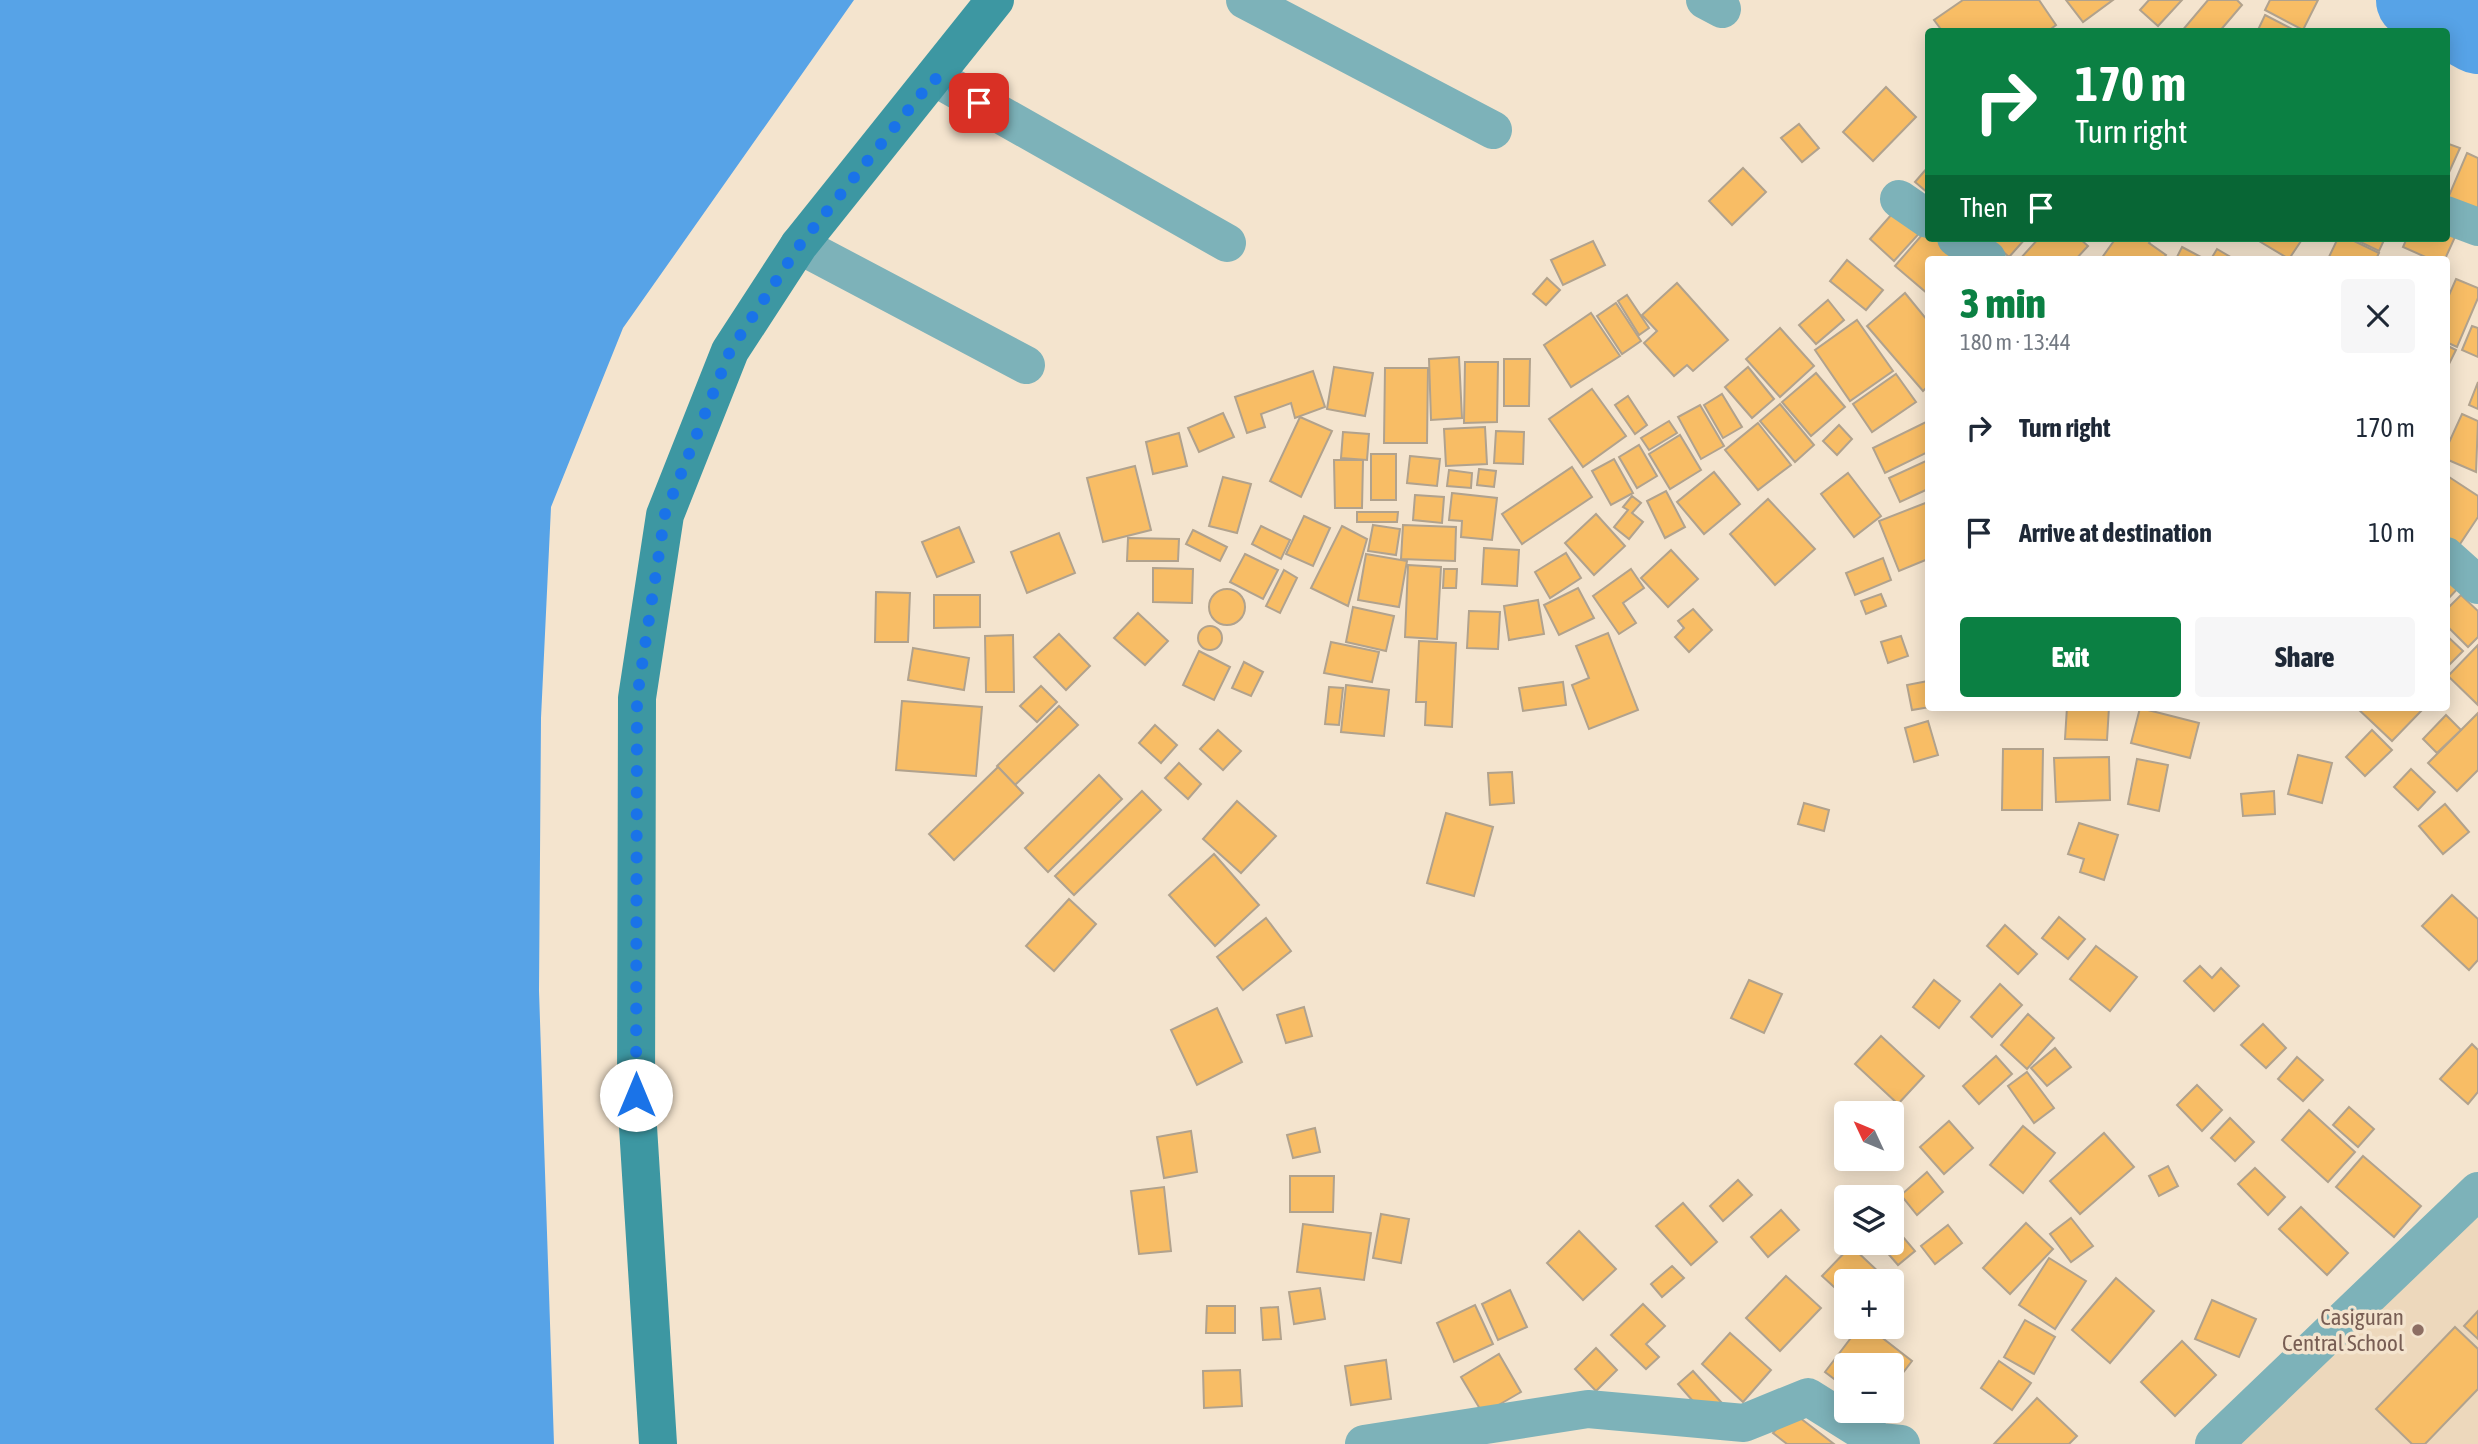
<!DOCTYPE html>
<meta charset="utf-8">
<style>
:root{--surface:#fff;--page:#f6f6f7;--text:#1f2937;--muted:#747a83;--accent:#0b8043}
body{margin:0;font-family:"Asap Condensed",sans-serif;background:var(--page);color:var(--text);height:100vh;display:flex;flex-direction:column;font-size:26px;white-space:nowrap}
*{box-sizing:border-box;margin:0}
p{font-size:23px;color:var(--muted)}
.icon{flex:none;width:38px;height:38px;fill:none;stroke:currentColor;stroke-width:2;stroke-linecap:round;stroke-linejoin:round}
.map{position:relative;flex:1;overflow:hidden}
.drawer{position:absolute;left:1925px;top:256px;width:525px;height:455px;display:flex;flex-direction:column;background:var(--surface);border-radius:7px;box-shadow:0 4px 18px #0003}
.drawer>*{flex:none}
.guide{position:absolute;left:1925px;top:28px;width:525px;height:214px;border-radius:7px;box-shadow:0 4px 18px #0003;background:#0b8043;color:#fff;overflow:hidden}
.needle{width:46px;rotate:314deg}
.buttons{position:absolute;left:1834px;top:1101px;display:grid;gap:14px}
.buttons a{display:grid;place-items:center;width:70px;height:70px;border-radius:7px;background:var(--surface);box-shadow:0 4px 18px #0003;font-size:35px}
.pin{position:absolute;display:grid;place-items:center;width:60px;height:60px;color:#fff;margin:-30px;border-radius:14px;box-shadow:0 4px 10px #0006}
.me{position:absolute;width:77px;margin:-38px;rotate:0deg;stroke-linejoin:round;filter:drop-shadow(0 0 5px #0008)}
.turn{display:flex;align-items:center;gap:24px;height:147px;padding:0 35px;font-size:32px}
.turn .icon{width:91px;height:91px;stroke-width:2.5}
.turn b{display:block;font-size:49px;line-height:60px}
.then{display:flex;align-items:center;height:66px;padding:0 35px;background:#0003;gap:14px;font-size:26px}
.round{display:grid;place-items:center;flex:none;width:74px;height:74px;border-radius:7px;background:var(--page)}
.head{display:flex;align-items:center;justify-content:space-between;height:119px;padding:0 35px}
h1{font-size:42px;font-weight:800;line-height:52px;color:var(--accent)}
.primary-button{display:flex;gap:14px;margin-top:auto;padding:14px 35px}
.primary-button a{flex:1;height:80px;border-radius:7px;background:var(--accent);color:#fff;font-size:28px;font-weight:800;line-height:80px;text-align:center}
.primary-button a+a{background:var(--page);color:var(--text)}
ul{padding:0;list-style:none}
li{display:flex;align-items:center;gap:21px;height:105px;padding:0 35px}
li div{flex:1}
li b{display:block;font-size:26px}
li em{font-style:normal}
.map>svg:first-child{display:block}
.built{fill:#edd8bc}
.water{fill:#57a3e7}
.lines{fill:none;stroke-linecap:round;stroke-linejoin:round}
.river{stroke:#57a3e7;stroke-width:80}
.building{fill:#f8bd65;stroke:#b1a28d;stroke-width:2}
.street{stroke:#7db2b9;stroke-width:38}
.secondary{stroke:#3d97a2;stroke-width:38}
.route{stroke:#1a73e8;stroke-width:12;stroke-dasharray:0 21.6}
.education-dot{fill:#8d6e63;stroke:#f4e4ce;stroke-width:2.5}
.labels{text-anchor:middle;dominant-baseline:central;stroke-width:7;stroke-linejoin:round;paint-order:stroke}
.education-label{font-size:23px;fill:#785e54;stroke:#f4e4ce;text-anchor:end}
</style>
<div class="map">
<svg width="2478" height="1444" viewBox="0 0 2478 1444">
<rect width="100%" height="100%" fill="#f4e4ce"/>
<!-- built -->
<path class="built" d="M2478,1216V1444H2238Z"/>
<!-- water -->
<path class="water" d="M0,0H854L623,328L551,507L541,718L539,991L554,1444H0Z"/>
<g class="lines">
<!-- river -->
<path class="river" d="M2416,0L2478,34"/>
</g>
<!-- building -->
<g class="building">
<path d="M1963,0H2039L2056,25L2047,32H1943L1934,20Z"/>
<path d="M2066,0H2113L2083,22Z"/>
<path d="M2149,0H2182L2158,26L2140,10Z"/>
<path d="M2208,0H2237L2242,5L2219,32H2181Z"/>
<path d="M2270,0H2318L2303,30L2265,10Z"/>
<path d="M2265,15L2298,32H2257Z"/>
<path d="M1886,87L1916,117L1873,161L1843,132Z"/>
<path d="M1799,124L1819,148L1802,162L1781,138Z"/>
<path d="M2446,143L2460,148L2446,179Z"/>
<path d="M2467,153L2478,158V211L2448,198Z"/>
<path d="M1928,167V193L1915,182Z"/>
<path d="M1743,168L1766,192L1732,225L1709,201Z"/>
<path d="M1899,206L1924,228L1894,261L1870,239Z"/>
<path d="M1928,228V238H1946L1959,259H1928V294L1895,266Z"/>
<path d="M2446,233L2455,237L2445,259H2430L2403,247L2407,238H2446Z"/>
<path d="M1988,238H2026L2009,257Z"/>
<path d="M2039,238H2079L2088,246L2076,259H2020Z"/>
<path d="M2116,238H2153L2149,243L2166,255L2163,259H2101Z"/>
<path d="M2254,238H2303L2289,259Z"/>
<path d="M2338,238H2348L2379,253L2376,259H2328Z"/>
<path d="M2352,238H2385L2379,251Z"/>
<path d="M1593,241L1605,265L1563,285L1551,260Z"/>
<path d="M2182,247L2201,257L2200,259H2176Z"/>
<path d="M2217,249L2234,259H2211Z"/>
<path d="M1847,260L1883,290L1866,310L1830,281Z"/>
<path d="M1547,278L1560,290L1546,305L1533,294Z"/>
<path d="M2456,279L2478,288V298L2457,347L2446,342V302Z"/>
<path d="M1677,283L1728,340L1693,371L1687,365L1674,376L1644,343L1657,331L1642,315Z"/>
<path d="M1905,293L1928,321V386L1923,391L1867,326Z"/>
<path d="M1627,295L1649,328L1639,335L1618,301Z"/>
<path d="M1828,300L1844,320L1816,344L1799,325Z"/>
<path d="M1616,303L1641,341L1622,354L1597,316Z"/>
<path d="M1591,313L1620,356L1571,387L1544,345Z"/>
<path d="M1857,320L1893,371L1850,401L1815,350Z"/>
<path d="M2472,326L2478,328V357L2462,350Z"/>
<path d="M1780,328L1814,366L1780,397L1746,359Z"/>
<path d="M2446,345L2456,350L2447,368H2446Z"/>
<path d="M1459,357L1462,418L1431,420L1429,359Z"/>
<path d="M1504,359H1530L1529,406H1504Z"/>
<path d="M1465,362H1498L1497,422L1464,423Z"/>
<path d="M1334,367L1373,373L1365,416L1327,409Z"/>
<path d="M1748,367L1774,399L1752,418L1725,387Z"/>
<path d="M1385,368H1428L1427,443H1384Z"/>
<path d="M1313,371L1325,407L1295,418L1291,403L1261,414L1265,427L1247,433L1235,397Z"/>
<path d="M1816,373L1845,407L1811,436L1782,402Z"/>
<path d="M1896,374L1916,402L1872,432L1853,404Z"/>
<path d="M2478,382V409L2469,405Z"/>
<path d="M1592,389L1626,436L1583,467L1549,419Z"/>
<path d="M1722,394L1742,427L1723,438L1704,405Z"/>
<path d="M1628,396L1647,425L1635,434L1615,405Z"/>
<path d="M1780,404L1814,445L1795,462L1760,421Z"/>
<path d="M1700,405L1724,446L1701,459L1678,417Z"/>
<path d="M1223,413L1234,437L1199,452L1188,428Z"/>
<path d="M2462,414L2478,421L2476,472L2446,459V449Z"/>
<path d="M1300,417L1332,431L1301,497L1270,481Z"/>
<path d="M1669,421L1677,433L1649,450L1641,438Z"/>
<path d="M1926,422L1928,452L1885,473L1873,448Z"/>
<path d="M1758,423L1791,465L1758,490L1725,450Z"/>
<path d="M1839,425L1852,439L1837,455L1823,441Z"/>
<path d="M1485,427L1487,464L1446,466L1444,429Z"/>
<path d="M1496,431L1524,432L1523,464L1494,463Z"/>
<path d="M1343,432L1369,434L1367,460L1341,458Z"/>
<path d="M1179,433L1187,466L1153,474L1146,442Z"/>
<path d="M1680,435L1701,470L1670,489L1649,454Z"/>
<path d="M1639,445L1657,476L1637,488L1619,457Z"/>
<rect x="1371" y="454" width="25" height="46"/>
<path d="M1410,456L1440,459L1437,486L1407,483Z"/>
<path d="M1614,459L1633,493L1611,505L1592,471Z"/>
<path d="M1334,460H1363L1362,508H1335Z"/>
<path d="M1928,460V489L1900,502L1889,478Z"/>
<path d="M1135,466L1151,530L1103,542L1087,478Z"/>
<path d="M1572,467L1592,497L1522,544L1502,514Z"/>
<path d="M1479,469L1496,471L1494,487L1477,485Z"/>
<path d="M1449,470L1472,473L1471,488L1447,486Z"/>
<path d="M1714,472L1740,504L1704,534L1677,502Z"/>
<path d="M1848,473L1881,516L1854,537L1821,494Z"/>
<path d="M2446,475L2478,496V517L2456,550L2446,543Z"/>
<path d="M1223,477L1251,484L1237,533L1209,526Z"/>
<path d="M1666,491L1685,527L1665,538L1647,501Z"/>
<path d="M1452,493L1497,498L1492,540L1461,537L1462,521L1449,520Z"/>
<path d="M1415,495L1444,497L1442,523L1413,520Z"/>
<path d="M1632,496L1641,503L1632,513L1643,522L1629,539L1614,527L1628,510L1623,507Z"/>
<path d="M1768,499L1815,549L1775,585L1730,534Z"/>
<path d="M1928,502V559L1899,571L1879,521Z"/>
<path d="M1357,512H1398L1397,522H1357Z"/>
<path d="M1596,514L1625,546L1594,575L1565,543Z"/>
<path d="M1304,516L1330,528L1313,566L1286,554Z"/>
<path d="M1373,525L1400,529L1396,555L1368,551Z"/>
<path d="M1403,525L1456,527L1455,561L1401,559Z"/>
<path d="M1261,526L1290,540L1281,559L1252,544Z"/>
<path d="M1342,526L1367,539L1348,606L1311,588Z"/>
<path d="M959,527L974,562L937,577L922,542Z"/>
<path d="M1193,530L1227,547L1220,561L1186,544Z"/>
<path d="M1059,533L1075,573L1027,593L1011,552Z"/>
<path d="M1128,538L1179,539L1178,561H1127Z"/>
<path d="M1484,548L1519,550L1517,586L1482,584Z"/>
<path d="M1671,550L1698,579L1668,607L1641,578Z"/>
<path d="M1566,553L1581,578L1550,598L1535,572Z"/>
<path d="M1245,554L1278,570L1263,599L1230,582Z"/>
<path d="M1366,554L1407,561L1399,607L1358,600Z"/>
<path d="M1883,558L1891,580L1855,595L1846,573Z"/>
<path d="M1408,565L1441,567L1437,639L1405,637Z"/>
<path d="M1153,568L1193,569L1192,603L1153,602Z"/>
<path d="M1444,569H1457L1456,588H1443Z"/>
<path d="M1631,569L1644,588L1623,603L1636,623L1619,634L1593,596Z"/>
<path d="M1284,570L1297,578L1280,613L1266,606Z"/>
<path d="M2446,570L2462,584L2446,601Z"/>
<path d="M1578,588L1594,618L1559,635L1544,605Z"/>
<circle cx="1227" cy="607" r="18"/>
<path d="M876,592L910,593L908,642H875Z"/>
<path d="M1881,594L1886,606L1866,614L1861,601Z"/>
<path d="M934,595H980V627L934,628Z"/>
<path d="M2461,595L2478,611V637L2468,647L2446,625V610Z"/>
<path d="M1538,600L1544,634L1509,640L1504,606Z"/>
<path d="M1353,607L1394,616L1386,651L1346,642Z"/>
<path d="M1693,609L1712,630L1689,652L1675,637L1684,628L1678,621Z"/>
<path d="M1469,611L1500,612L1498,649L1467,648Z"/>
<path d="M1138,613L1168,641L1145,665L1114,638Z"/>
<circle cx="1210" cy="638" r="12"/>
<path d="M1608,633L1638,710L1589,729L1572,685L1589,678L1576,646Z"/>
<path d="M1059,634L1090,666L1066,690L1034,657Z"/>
<path d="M1013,635L1014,692H986L985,636Z"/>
<path d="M2446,635L2463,651L2446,668Z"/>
<path d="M1901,636L1908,656L1888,663L1881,642Z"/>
<path d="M1419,641L1456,643L1452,727L1425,725L1426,702H1416Z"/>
<path d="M1331,642L1379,652L1372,682L1324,673Z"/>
<path d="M2478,645V705L2448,676Z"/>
<path d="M913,648L969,658L964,690L908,680Z"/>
<path d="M1199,651L1230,667L1214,700L1183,685Z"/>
<path d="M1244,662L1263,672L1251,696L1232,688Z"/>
<path d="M1928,681L1930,707L1912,710L1907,685Z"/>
<path d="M1563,682L1566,705L1523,711L1519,688Z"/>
<path d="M1346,685L1389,690L1384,736L1341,732Z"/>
<path d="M1041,686L1057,702L1037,722L1020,706Z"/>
<path d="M1329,687L1343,688L1339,725L1325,724Z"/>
<path d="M902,701L982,707L976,776L896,770Z"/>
<path d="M1059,706L1078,725L1015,785L997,766Z"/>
<path d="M2067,707H2109L2107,740L2065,739Z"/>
<path d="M2356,707H2425L2392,741Z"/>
<path d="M2140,708L2199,723L2190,758L2131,743Z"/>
<path d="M2478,713V770L2457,791L2428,763Z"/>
<path d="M2446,715L2461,730L2437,753L2423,739Z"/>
<path d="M1928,721L1938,755L1914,762L1905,728Z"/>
<path d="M1155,725L1177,745L1161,763L1139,743Z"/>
<path d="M1218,730L1241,751L1223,770L1200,749Z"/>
<path d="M2372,730L2392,750L2365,776L2346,757Z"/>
<path d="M2003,749H2043L2042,810H2002Z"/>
<path d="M2298,755L2332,763L2322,803L2288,794Z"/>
<path d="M2109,757L2110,800L2056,802L2054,758Z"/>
<path d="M2137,759L2168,765L2159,811L2128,804Z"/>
<path d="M1179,763L1201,784L1188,799L1165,778Z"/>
<path d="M998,767L1023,793L954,860L929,834Z"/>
<path d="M2411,769L2435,792L2418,810L2394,787Z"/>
<path d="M1512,772L1514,803L1490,805L1488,773Z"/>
<path d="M1099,775L1122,799L1048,872L1025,848Z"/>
<path d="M1142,791L1161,810L1074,895L1055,876Z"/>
<path d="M2274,791L2275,814L2243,816L2241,794Z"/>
<path d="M1237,801L1276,836L1241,873L1203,839Z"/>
<path d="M1804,803L1829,810L1824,831L1798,824Z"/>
<path d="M2445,804L2469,832L2443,854L2419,826Z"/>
<path d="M1446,813L1493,827L1474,896L1427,883Z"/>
<path d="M2079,823L2118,835L2104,880L2080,872L2084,859L2068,854Z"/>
<path d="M1214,854L1259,905L1215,946L1169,895Z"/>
<path d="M2452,895L2478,919V960L2469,970L2422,926Z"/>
<path d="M1069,899L1096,924L1054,971L1026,946Z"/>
<path d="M2059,917L2085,939L2068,959L2042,938Z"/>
<path d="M1266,918L1291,951L1243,990L1217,957Z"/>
<path d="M2005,925L2037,954L2018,974L1987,946Z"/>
<path d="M2096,946L2137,977L2110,1011L2070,979Z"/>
<path d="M2200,966L2212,978L2221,968L2239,986L2214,1011L2184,981Z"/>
<path d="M1749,980L1782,994L1764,1033L1731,1018Z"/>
<path d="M1934,980L1960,1001L1939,1028L1913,1007Z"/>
<path d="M2000,984L2022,1005L1992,1037L1971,1017Z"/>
<path d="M1304,1007L1312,1036L1286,1043L1277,1015Z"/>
<path d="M1217,1008L1242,1062L1197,1085L1171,1030Z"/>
<path d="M2028,1014L2054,1038L2027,1069L2001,1045Z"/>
<path d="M2263,1024L2286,1048L2266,1068L2241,1045Z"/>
<path d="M1881,1036L1924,1076L1898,1104L1855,1064Z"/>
<path d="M2472,1044L2478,1050V1092L2468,1104L2440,1079Z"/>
<path d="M2055,1048L2071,1067L2047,1086L2031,1068Z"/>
<path d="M1996,1056L2012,1074L1979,1104L1963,1086Z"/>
<path d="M2297,1057L2323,1080L2303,1101L2278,1079Z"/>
<path d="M2027,1072L2054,1108L2034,1123L2008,1086Z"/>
<path d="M2197,1085L2222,1110L2202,1131L2177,1105Z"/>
<path d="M2349,1107L2374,1129L2358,1147L2333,1125Z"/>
<path d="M2309,1110L2355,1152L2328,1182L2282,1140Z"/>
<path d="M2230,1118L2254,1142L2235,1161L2211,1138Z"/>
<path d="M1949,1121L1973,1148L1944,1174L1920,1147Z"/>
<path d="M2023,1126L2055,1153L2023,1193L1990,1165Z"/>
<path d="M1315,1128L1320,1152L1293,1158L1287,1135Z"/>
<path d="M1191,1131L1197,1172L1164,1178L1157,1137Z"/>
<path d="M2104,1133L2134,1167L2080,1214L2050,1181Z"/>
<path d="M2363,1156L2421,1206L2394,1237L2336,1187Z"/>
<path d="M2168,1166L2178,1186L2159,1196L2149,1176Z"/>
<path d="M2255,1168L2285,1197L2268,1215L2238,1184Z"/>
<path d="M1927,1172L1943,1192L1917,1215L1901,1195Z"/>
<path d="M1290,1176H1334L1333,1212H1290Z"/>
<path d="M1738,1180L1752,1195L1723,1221L1710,1206Z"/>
<path d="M1164,1187L1171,1251L1139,1254L1131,1191Z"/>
<path d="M1683,1203L1717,1242L1691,1265L1656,1226Z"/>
<path d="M2301,1207L2348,1253L2327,1275L2279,1229Z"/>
<path d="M1781,1210L1799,1230L1768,1257L1751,1237Z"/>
<path d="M1381,1214L1409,1219L1401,1263L1373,1258Z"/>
<path d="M2071,1218L2093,1246L2071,1262L2050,1234Z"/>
<path d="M2026,1223L2053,1249L2010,1294L1983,1268Z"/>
<path d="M1303,1224L1371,1233L1364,1280L1297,1272Z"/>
<path d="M1892,1224L1915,1251L1898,1265L1878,1242H1892Z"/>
<path d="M1948,1225L1962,1243L1935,1264L1921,1246Z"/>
<path d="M1579,1231L1616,1269L1583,1300L1547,1263Z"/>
<path d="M1851,1246L1883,1276L1878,1281H1846V1298L1822,1276Z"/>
<path d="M2049,1258L2086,1281L2055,1329L2019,1305Z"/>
<path d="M1672,1266L1684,1278L1662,1297L1651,1284Z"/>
<path d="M1786,1276L1821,1308L1780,1351L1746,1318Z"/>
<path d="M2116,1278L2154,1311L2110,1363L2072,1330Z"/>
<path d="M1320,1288L1325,1319L1294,1324L1289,1292Z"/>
<path d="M1510,1290L1527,1327L1498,1340L1482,1304Z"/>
<path d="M2212,1300L2256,1319L2239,1357L2195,1339Z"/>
<path d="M1643,1304L1665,1326L1646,1344L1659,1357L1646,1369L1611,1335Z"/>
<path d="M1475,1305L1493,1344L1454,1362L1437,1323Z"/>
<path d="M1207,1306H1235V1333H1206Z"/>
<path d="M1278,1307L1281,1339L1263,1340L1261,1308Z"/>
<path d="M2478,1311V1339L2464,1326Z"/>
<path d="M2025,1320L2055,1337L2034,1374L2004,1357Z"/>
<path d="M1860,1326H1867L1912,1361L1892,1387V1365H1846V1388L1825,1372Z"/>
<path d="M2455,1327L2478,1349V1389L2425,1444H2412L2376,1409Z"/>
<path d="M1730,1333L1771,1370L1743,1402L1702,1364Z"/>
<path d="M2182,1341L2216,1375L2175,1416L2141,1382Z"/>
<path d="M1596,1348L1617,1370L1596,1391L1575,1369Z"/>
<path d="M1499,1354L1521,1392L1483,1414L1461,1377Z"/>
<path d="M1386,1360L1391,1399L1351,1405L1345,1366Z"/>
<path d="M1999,1361L2031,1383L2012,1410L1981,1388Z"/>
<path d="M1240,1370L1242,1406L1204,1408L1203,1371Z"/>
<path d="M1693,1371L1721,1402L1706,1416L1678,1384Z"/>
<path d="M2037,1398L2077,1436L2069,1444H1994Z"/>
<path d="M1791,1411L1834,1444H1787L1773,1433Z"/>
</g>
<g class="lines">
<!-- street -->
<g class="street">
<path d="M1245,0L1493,130"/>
<path d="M1705,0L1722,9"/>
<path d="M934,77L1227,243"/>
<path d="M1899,199L1928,219"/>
<path d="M2446,215L2478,227"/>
<path d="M1956,238L1987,259"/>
<path d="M799,245L1026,365"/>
<path d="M2446,556L2478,585"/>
<path d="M1364,1444L1588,1409L1744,1423L1808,1397L1880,1442L1901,1444"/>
<path d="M2214,1444L2478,1191"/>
</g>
<!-- secondary -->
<path class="secondary" d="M658,1444L636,1095L637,698L665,515L730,351L799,245L995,0"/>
</g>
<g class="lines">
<!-- route -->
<path class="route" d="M636,1095L637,698L665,514L730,351L799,246L934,78L979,103"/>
</g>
<!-- markers -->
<circle class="education-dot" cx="2418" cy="1330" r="7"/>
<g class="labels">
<!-- education labels -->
<g class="education-label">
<text x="2404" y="1317">Casiguran<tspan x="2404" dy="26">Central School</tspan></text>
</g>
</g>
</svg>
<div class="buttons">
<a><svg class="needle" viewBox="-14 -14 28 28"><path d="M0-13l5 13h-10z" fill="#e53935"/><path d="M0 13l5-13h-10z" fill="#747a83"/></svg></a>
<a><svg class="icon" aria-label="layers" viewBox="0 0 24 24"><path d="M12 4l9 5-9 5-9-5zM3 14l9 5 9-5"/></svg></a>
<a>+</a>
<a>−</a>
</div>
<div class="pin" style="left:979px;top:103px;background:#d93025"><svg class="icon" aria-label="arrive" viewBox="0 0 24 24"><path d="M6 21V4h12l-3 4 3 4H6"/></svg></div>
<svg class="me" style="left:636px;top:1095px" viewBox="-20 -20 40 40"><circle r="19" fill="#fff"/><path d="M0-13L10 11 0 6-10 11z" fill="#1a73e8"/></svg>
<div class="guide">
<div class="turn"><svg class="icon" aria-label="right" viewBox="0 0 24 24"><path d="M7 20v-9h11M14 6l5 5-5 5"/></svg><div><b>170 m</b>Turn right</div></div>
<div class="then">Then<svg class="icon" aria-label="arrive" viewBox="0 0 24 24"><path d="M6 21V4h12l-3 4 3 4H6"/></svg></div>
</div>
<section class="drawer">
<div class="head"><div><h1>3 min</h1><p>180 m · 13:44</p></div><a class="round"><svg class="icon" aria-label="close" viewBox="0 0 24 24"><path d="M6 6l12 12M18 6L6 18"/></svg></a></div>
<ul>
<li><svg class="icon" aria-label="right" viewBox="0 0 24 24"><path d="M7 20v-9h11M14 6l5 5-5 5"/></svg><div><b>Turn right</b></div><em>170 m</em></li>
<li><svg class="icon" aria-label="arrive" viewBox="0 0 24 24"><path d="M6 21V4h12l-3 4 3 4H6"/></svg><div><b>Arrive at destination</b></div><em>10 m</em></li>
</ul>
<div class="primary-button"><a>Exit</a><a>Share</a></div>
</section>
</div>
